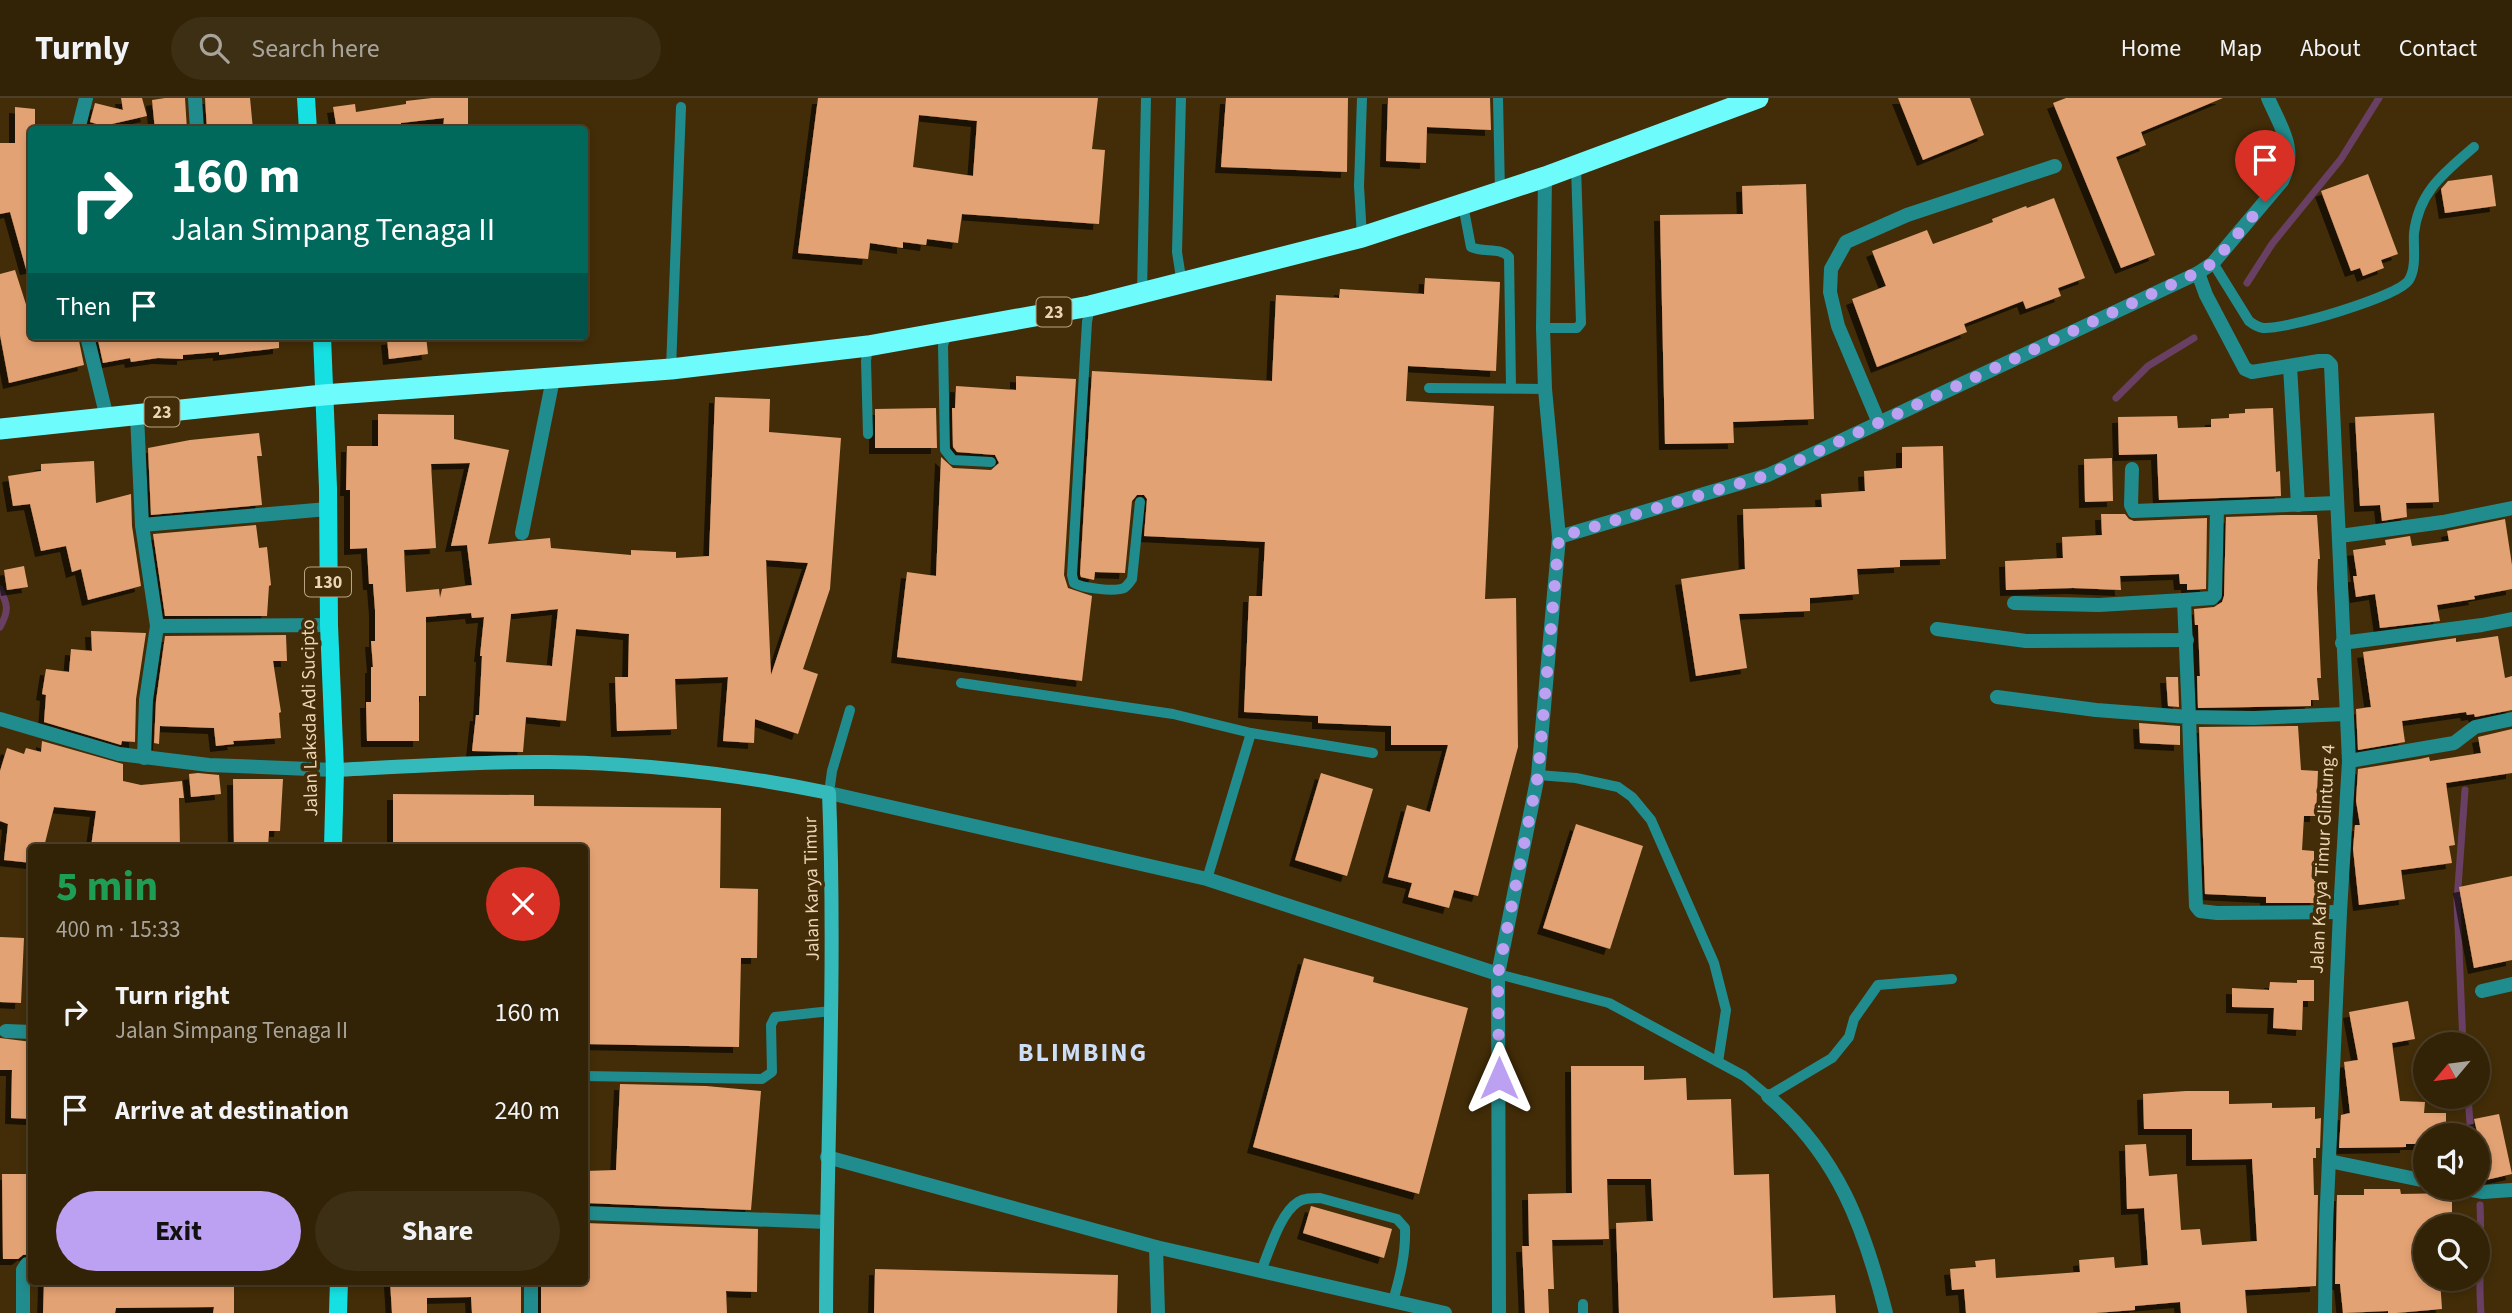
<!DOCTYPE html>
<meta charset="utf-8">
<style>
:root{--surface:#322206;--page:#3d2f14;--text:#f1f3f6;--muted:#a8a49b;--line:#4d3f28;--accent:#bca0f2}
body{margin:0;font-family:"Source Sans 3",sans-serif;background:var(--page);color:var(--text);height:100vh;display:flex;flex-direction:column;font-size:26px;white-space:nowrap}
*{box-sizing:border-box;margin:0}
p{font-size:23px;color:var(--muted)}
.icon{flex:none;width:38px;height:38px;fill:none;stroke:currentColor;stroke-width:2;stroke-linecap:round;stroke-linejoin:round}
.map{position:relative;flex:1;overflow:hidden}
.drawer{position:absolute;left:28px;top:746px;width:560px;height:441px;display:flex;flex-direction:column;background:var(--surface);border-radius:7px;box-shadow:0 4px 10px #0003,0 0 0 2px var(--line)}
.drawer>*{flex:none}
.top-card{position:absolute;left:28px;top:28px;width:560px;height:214px;border-radius:7px;box-shadow:0 4px 10px #0003,0 0 0 2px var(--line);background:#00695c;color:#fff;overflow:hidden}
.needle{width:46px;rotate:241deg}
.buttons{position:absolute;left:2413px;top:934px;display:grid;gap:14px}
.buttons a{display:grid;place-items:center;width:77px;height:77px;border-radius:50%;background:var(--surface);box-shadow:0 4px 10px #0003,0 0 0 2px var(--line);font-size:35px}
.pin{position:absolute;display:grid;place-items:center;width:60px;height:60px;color:#fff;margin:-72px -30px;border-radius:50% 50% 50% 0;rotate:-45deg;box-shadow:0 0 7px #0007}
.pin .icon{rotate:45deg}
.me{position:absolute;width:77px;margin:-38px;rotate:0deg;stroke-linejoin:round;filter:drop-shadow(0 0 5px #0008)}
.turn{display:flex;align-items:center;gap:24px;height:147px;padding:0 28px;font-size:32px}
.turn .icon{width:91px;height:91px;stroke-width:2.5}
.turn b{display:block;font-size:49px;line-height:60px}
.then{display:flex;align-items:center;height:66px;padding:0 28px;background:#0003;gap:14px;font-size:26px}
.round{display:grid;place-items:center;flex:none;width:74px;height:74px;border-radius:37px;background:var(--page)}
.head{display:flex;align-items:center;justify-content:space-between;height:119px;padding:0 28px}
h1{font-size:42px;font-weight:700;line-height:52px;color:#1e9e55}
.button{display:flex;gap:14px;margin-top:auto;padding:14px 28px}
.button a{flex:1;height:80px;border-radius:42px;background:var(--accent);color:#111;font-size:28px;font-weight:700;line-height:80px;text-align:center}
.button a+a{background:var(--page);color:var(--text)}
ul{padding:0;list-style:none}
li{display:flex;align-items:center;gap:21px;height:98px;padding:0 28px}
li div{flex:1}
li b{display:block;font-size:26px}
li em{font-style:normal}
header{display:flex;align-items:center;gap:42px;box-sizing:border-box;height:98px;padding:0 35px;background:var(--surface);border-bottom:2px solid var(--line)}
header strong{font-size:33px}
nav{display:flex;gap:38px;margin-inline-start:auto;font-size:24px}
.search{width:490px;height:63px;background:var(--page);display:flex;align-items:center;gap:18px;box-sizing:border-box;padding:0 24px;border-radius:38px;color:var(--muted);font-size:26px}
.map>svg:first-child{display:block}
.lines{fill:none;stroke-linecap:round;stroke-linejoin:round}
.stream{stroke:#694063;stroke-width:7}
.building{fill:#e3a273;fill-rule:evenodd;filter:url(#shadow)}
.lane{stroke:#218c8d;stroke-width:10}
.street{stroke:#218c8d;stroke-width:14}
.secondary{stroke:#35babb;stroke-width:14}
.primary{stroke:#16e0e2;stroke-width:18}
.highway{stroke:#6efbfc;stroke-width:21}
.route{stroke:#bca0f2;stroke-width:12;stroke-dasharray:0 21.6}
.labels{text-anchor:middle;dominant-baseline:central;stroke-width:7;stroke-linejoin:round;paint-order:stroke}
.shield{fill:#432d08;stroke:#b9a381;stroke-width:2}
.shield-label{font-size:18px;font-weight:bold;fill:#ecd5b5}
.street-label{font-size:19px;fill:#ecd5b5;stroke:#432d08}
.district-label{font-size:26px;font-weight:bold;letter-spacing:2px;fill:#cddff8;stroke:#432d08}
</style>
<header>
<strong>Turnly</strong>
<div class="search"><svg class="icon" aria-label="search" viewBox="0 0 24 24"><circle cx="10" cy="10" r="6"/><path d="M15 15l6 6"/></svg>Search here</div>
<nav><a>Home</a><a>Map</a><a>About</a><a>Contact</a></nav>
</header>
<div class="map">
<svg width="2512" height="1215" viewBox="0 0 2512 1215">
<defs>
<filter id="shadow"><feDropShadow dx="-6" dy="6" stdDeviation="0" flood-color="#0009"/></filter>
</defs>
<rect width="100%" height="100%" fill="#432d08"/>
<g class="lines">
<!-- stream -->
<g class="stream">
<path d="M2247,185L2272,146L2341,61L2379,0"/>
<path d="M2116,300L2148,268L2194,240"/>
<path d="M0,491C8,507 9,513 0,529"/>
<path d="M2463,947L2457,803L2465,692"/>
<path d="M2468,999L2471,1038"/>
<path d="M2480,1107C2482,1143 2478,1179 2481,1215"/>
</g>
</g>
<!-- building -->
<g class="building">
<path d="M121,0H142L147,18L103,28L90,24L95,5L123,12Z"/>
<path d="M165,0H185L187,32H155L152,2Z"/>
<path d="M205,0H250L253,32H207Z"/>
<path d="M432,0H468V32H443L444,20L401,25V32H337L333,9L355,6L356,14L406,6V3Z"/>
<path d="M818,0H1098L1092,51L1105,52L1099,126L962,116L958,145L927,141L926,147L903,144V150L870,145L868,161L798,155ZM919,17L977,23L973,78L913,69Z"/>
<path d="M1226,0H1348L1347,74L1221,69Z"/>
<path d="M1388,0H1490L1491,32L1427,29L1426,65L1386,63Z"/>
<path d="M1898,0H1970L1984,37L1923,62Z"/>
<path d="M2066,0H2223L2141,34L2146,47L2116,59L2155,157L2121,170L2053,5Z"/>
<path d="M15,9L35,11V32H32V170L26,171L10,114L0,116V45H15Z"/>
<path d="M2368,76L2398,156L2381,162L2384,170L2363,178L2360,170L2351,173L2321,93Z"/>
<path d="M2492,77L2496,108L2445,115L2441,91L2448,83Z"/>
<path d="M1806,86L1814,321L1733,324L1734,345L1665,346L1660,117L1743,116L1742,88Z"/>
<path d="M2054,100L2085,180L2058,190L2061,198L2026,211L2023,203L1964,226L1967,234L1877,269L1852,201L1886,188L1872,153L1927,132L1933,146L1993,124L1992,121L2026,108L2027,110Z"/>
<path d="M15,172L32,225V238H78L84,267L9,285L0,237V176Z"/>
<path d="M1425,180L1500,184L1496,273L1408,268L1406,303L1494,308L1485,501L1516,500L1518,649L1478,798L1454,792L1449,810L1408,799L1412,785L1388,779L1407,707L1430,714L1448,647H1391V628L1318,625V618L1244,614L1249,498H1262L1265,444L1144,438L1147,401L1144,397H1137L1132,403L1125,475L1095,474L1094,482L1081,479L1080,476L1092,273L1272,283L1276,197L1339,200L1340,191L1424,196Z"/>
<path d="M97,238H279V250L219,257V254L183,257V261L158,260L131,264L130,260L103,265Z"/>
<path d="M415,238H426L428,256L389,261L387,241Z"/>
<path d="M1016,278L1076,281L1064,477L1068,490L1092,498L1082,583L897,559L907,474L936,478L941,359L953,370L991,372L999,365L995,357L957,354L953,349L952,310H955L956,288L1016,292Z"/>
<path d="M715,299L770,301L769,334L841,340L830,491L803,571L818,576L798,636L755,621L754,645L723,643L728,579L675,581L677,631L617,633L615,579H628L629,536L576,531L566,623L526,619L523,654L472,653L476,617H479L482,558H480L484,519L472,520L471,515L426,519V598H419V643H367L366,604H371V569H373L371,543H375V512L373,486H369L367,450L350,451V392H346L347,348H378V316L454,317V341L509,352L488,446L550,440L551,450L631,457V452L676,454V460L709,458ZM470,365L451,448L467,447L472,487L442,491L440,500L439,491L406,494L404,452L436,450L431,366ZM766,462L808,465L771,577ZM558,511L552,568L506,564L511,516Z"/>
<path d="M936,310L937,350H875V311Z"/>
<path d="M2273,310L2276,374L2280,373L2281,398L2159,402L2157,356L2119,357L2118,319L2177,318L2178,330L2211,329V321L2229,320V316L2245,315V311Z"/>
<path d="M2434,315L2439,404L2406,405L2407,419L2382,423L2380,407L2360,408L2355,319Z"/>
<path d="M259,335L262,358H257L262,407L151,417L148,350L190,342Z"/>
<path d="M1943,348L1946,461L1900,462V469L1857,471L1859,496L1810,500V513L1739,516L1747,570L1696,578L1681,481L1745,471L1743,411L1822,409L1821,396L1865,393L1864,373L1902,370V349Z"/>
<path d="M2112,360L2113,403L2085,404L2084,361Z"/>
<path d="M94,363L96,405L131,396L132,428L141,488L88,502L81,471L72,474L66,448L41,453L30,406L13,408L8,378L41,373V366Z"/>
<path d="M2101,416H2125L2129,421L2134,423L2207,420L2206,491L2187,492V486H2180L2179,476L2120,478L2121,492L2073,490L2006,492L2005,463L2063,460L2062,439L2102,437Z"/>
<path d="M2282,417H2317L2320,461H2318L2317,490L2321,580H2317L2319,602H2311V608L2198,610L2197,578H2200L2198,527H2195L2194,511L2214,509L2222,504L2224,498L2226,419Z"/>
<path d="M2505,421L2512,467V491L2474,498L2475,501L2437,507L2440,523L2380,530L2375,496L2356,499L2353,478H2357L2353,452L2386,447L2385,442L2410,438L2412,448L2449,443L2447,433Z"/>
<path d="M256,427L259,450L267,449L271,487L269,488L267,518H165L153,436Z"/>
<path d="M24,468L28,489L7,492L4,472Z"/>
<path d="M91,533L146,535L136,601L135,644L122,643L121,647L44,624L46,597L42,596L46,571L69,574L71,551L92,553Z"/>
<path d="M286,537L287,563H273L281,614L279,615L281,640L233,643L234,646L216,648L214,630L160,628L159,646L154,645L156,603L165,538Z"/>
<path d="M2498,538L2505,580L2512,578V612L2475,619L2474,616L2467,617L2466,614L2402,623L2405,644L2358,652L2356,611L2371,609L2363,554L2456,540V544Z"/>
<path d="M2166,579H2178L2179,609L2168,608Z"/>
<path d="M2139,625L2180,628V647L2140,645Z"/>
<path d="M2298,628L2301,672L2318,673L2316,718H2304L2302,752L2314,753V783H2317L2316,805H2266V799L2205,796L2199,629Z"/>
<path d="M2512,631V675L2446,685L2455,747L2449,748L2452,765L2401,772L2405,801L2359,807L2353,751L2355,727H2360L2356,703L2358,671L2420,661L2429,659L2430,663L2481,655L2478,639Z"/>
<path d="M42,643L123,666V683L141,687L182,683L184,700H179L180,749H91L96,713L54,709L44,749H32V765L4,762L8,726L0,723V673L7,650L24,656L26,650L41,654Z"/>
<path d="M198,675L219,677L221,696L191,699L189,676Z"/>
<path d="M1321,675L1373,691L1347,778L1295,762Z"/>
<path d="M233,681H283L280,733H269L268,749H234Z"/>
<path d="M393,696L534,697V708L721,710L720,790L758,791L757,860H741L739,949L584,946V749L393,748Z"/>
<path d="M1576,726L1643,748L1610,851L1543,830Z"/>
<path d="M2512,778V862L2474,870L2459,789Z"/>
<path d="M0,839L24,840L21,905L0,904Z"/>
<path d="M1304,860L1374,879L1373,884L1468,910L1419,1096L1253,1049Z"/>
<path d="M2297,882H2314V903H2303L2302,932L2273,930L2274,910L2232,909V890L2269,892L2270,884L2297,885Z"/>
<path d="M2408,903L2415,941L2392,945L2400,1003L2425,1004L2424,1015H2446V1038H2425V1046H2406V1049L2339,1050L2341,1017L2350,1015L2344,964L2358,962L2349,914Z"/>
<path d="M0,940L32,944V1021L11,1020L12,972H0Z"/>
<path d="M1571,968H1644V982L1686,980L1687,1002L1731,1001L1734,1077L1769,1076L1773,1200L1835,1197L1836,1215H1619L1616,1125L1653,1123L1651,1081H1607L1609,1141L1552,1142L1554,1191H1548L1549,1215H1525L1522,1148H1529L1528,1096L1572,1095Z"/>
<path d="M620,986L706,988L761,993L751,1112L586,1105L585,1073L616,1072Z"/>
<path d="M2186,993H2229V1006L2272,1005V1010L2315,1009V1021L2321,1020L2320,1050H2316V1060H2313L2314,1097H2318L2316,1188L2245,1192L2247,1215H2181L2180,1204L2135,1208V1212L2095,1215H1966L1964,1191L1952,1192L1950,1171L1976,1169L1975,1163L1995,1161L1996,1180L2080,1174L2079,1162L2114,1159L2115,1170L2148,1167L2144,1110L2127,1111L2125,1047L2146,1046L2149,1078L2177,1076L2181,1132L2200,1131L2202,1147L2257,1143L2252,1061L2192,1062V1031H2144L2143,996Z"/>
<path d="M2499,1016L2512,1076L2486,1082L2481,1064L2484,1063L2474,1021Z"/>
<path d="M2,1076H32V1156L23,1157L18,1161H3Z"/>
<path d="M2364,1091H2400L2401,1096L2452,1095V1129H2426V1183L2440,1181L2442,1211L2396,1215H2388V1213L2343,1215L2340,1186H2335L2337,1097H2364Z"/>
<path d="M1311,1108L1392,1131L1384,1160L1303,1135Z"/>
<path d="M584,1125L758,1131L757,1194L726,1193L727,1215H541V1183H584Z"/>
<path d="M875,1171L1118,1177L1117,1215H874Z"/>
<path d="M44,1183H138V1188L214,1187V1183H234V1215H213L214,1209L116,1210L115,1215H43Z"/>
<path d="M390,1183H521V1215H472L471,1199L427,1200V1215H392Z"/>
</g>
<g class="lines">
<!-- lane -->
<g class="lane">
<path d="M1181,0L1177,154L1182,186"/>
<path d="M1498,0L1500,94"/>
<path d="M1463,107L1471,149C1483,155 1501,149 1509,159L1511,289"/>
<path d="M1362,139L1359,88L1362,0"/>
<path d="M2213,165L2249,223C2254,227 2257,229 2263,230C2285,232 2398,199 2409,182C2417,169 2413,149 2414,135C2419,93 2445,74 2474,49"/>
<path d="M1142,195L1146,0"/>
<path d="M1090,208L1087,224L1072,477L1074,485C1082,490 1115,494 1124,490C1127,488 1130,484 1132,481L1140,404"/>
<path d="M1543,230H1577L1581,225L1576,68"/>
<path d="M948,234L943,247L945,352L953,362L991,364"/>
<path d="M868,248L866,263L868,336"/>
<path d="M671,271L681,9"/>
<path d="M1429,290L1545,291"/>
<path d="M961,585L1173,616L1251,635"/>
<path d="M1538,677L1576,680L1618,689L1632,699L1651,722L1714,865L1726,912L1718,964"/>
<path d="M829,695L832,673L850,612"/>
<path d="M1207,781L1251,635L1373,655"/>
<path d="M1498,876L1609,905L1744,978L1768,998L1832,960L1849,939L1854,921L1878,887L1952,881"/>
<path d="M584,978L762,981L772,974L771,927L775,919L831,913"/>
<path d="M1261,1173C1269,1154 1280,1115 1298,1104C1304,1100 1312,1100 1320,1100L1397,1121L1405,1130C1406,1155 1400,1179 1393,1203"/>
<path d="M1583,1215V1206"/>
</g>
<!-- street -->
<g class="street">
<path d="M195,0L197,32"/>
<path d="M78,32L86,0"/>
<path d="M2198,175L2206,197L2245,271L2252,274L2319,263H2327L2331,267L2349,663L2340,814L2326,1128L2325,1215"/>
<path d="M87,238L107,320"/>
<path d="M2290,268L2298,407"/>
<path d="M137,317L142,427L157,528L146,602L144,660"/>
<path d="M1879,325L1838,228L1830,194L1831,171L1846,144L1907,117L2055,68"/>
<path d="M2132,371L2131,407L2134,413L2337,405"/>
<path d="M142,427L328,411"/>
<path d="M522,435L553,281"/>
<path d="M2340,438L2443,424L2512,410"/>
<path d="M1559,439L1768,377L2198,175L2213,165L2282,83C2298,51 2281,30 2268,0"/>
<path d="M2184,502L2212,500L2215,497L2217,411"/>
<path d="M2014,505L2099,507L2184,502L2189,619L2254,620L2346,616"/>
<path d="M157,528L329,527"/>
<path d="M1937,531L2026,543L2187,542"/>
<path d="M2342,545L2482,527L2512,521"/>
<path d="M1997,599L2096,612L2189,619L2196,808L2200,813L2217,815L2340,814"/>
<path d="M0,621L119,656L209,667L335,672"/>
<path d="M2349,663L2454,645L2475,629L2512,621"/>
<path d="M829,695L1207,781L1498,876"/>
<path d="M2482,893L2512,886"/>
<path d="M6,933L32,934"/>
<path d="M1768,998C1838,1057 1864,1129 1886,1215"/>
<path d="M827,1059L1156,1149L1445,1215"/>
<path d="M2329,1063L2426,1083"/>
<path d="M2461,1090L2483,1094L2512,1092"/>
<path d="M584,1115L827,1124"/>
<path d="M1156,1149L1158,1215"/>
<path d="M23,1215V1172L27,1166H32"/>
<path d="M531,1215V1183"/>
<path d="M1499,1215L1498,876L1538,677L1559,439L1545,291L1543,230L1545,79"/>
</g>
<!-- secondary -->
<path class="secondary" d="M335,672C405,669 477,663 548,664C642,665 737,676 829,695C836,868 827,1042 826,1215"/>
<!-- primary -->
<g class="primary">
<path d="M306,0L308,32"/>
<path d="M322,238L328,390L329,527L335,672L333,749"/>
<path d="M338,1215L339,1183"/>
</g>
<!-- highway -->
<path class="highway" d="M0,331L323,297L671,271L868,248L1090,208L1362,139L1545,79L1758,0"/>
</g>
<g class="lines">
<!-- route -->
<path class="route" d="M1499,980L1498,876L1538,677L1559,439L1768,377L2198,174L2213,165L2265,104"/>
</g>
<g class="labels">
<!-- shield labels -->
<g class="shield">
<rect x="1036.5" y="199.5" width="35" height="29" rx="5"/>
<rect x="144.5" y="299.5" width="35" height="29" rx="5"/>
<rect x="305" y="469.5" width="46" height="29" rx="5"/>
</g>
<g class="shield-label">
<text x="1054" y="214">23</text>
<text x="162" y="314">23</text>
<text x="328" y="484">130</text>
</g>
<!-- street labels -->
<g class="street-label">
<text transform="translate(310 620) rotate(-91)">Jalan Laksda Adi Sucipto</text>
<text transform="translate(2323 761) rotate(-87)">Jalan Karya Timur Glintung 4</text>
<text transform="translate(812 791) rotate(-91)">Jalan Karya Timur</text>
</g>
<!-- district labels -->
<g class="district-label">
<text x="1083" y="954">BLIMBING</text>
</g>
</g>
</svg>
<div class="buttons">
<a><svg class="needle" viewBox="-14 -14 28 28"><path d="M0-13l5 13h-10z" fill="#e53935"/><path d="M0 13l5-13h-10z" fill="#a8a49b"/></svg></a>
<a><svg class="icon" aria-label="sound" viewBox="0 0 24 24"><path d="M4 9h4l5-4v14l-5-4H4zM17 9q2 3 0 6"/></svg></a>
<a><svg class="icon" aria-label="search" viewBox="0 0 24 24"><circle cx="10" cy="10" r="6"/><path d="M15 15l6 6"/></svg></a>
</div>
<div class="pin" style="left:2265px;top:104px;background:#d93025"><svg class="icon" aria-label="arrive" viewBox="0 0 24 24"><path d="M6 21V4h12l-3 4 3 4H6"/></svg></div>
<svg class="me" style="left:1499px;top:980px" viewBox="-20 -20 40 40"><path d="M0-17L14 15 0 8-14 15z" fill="#bca0f2" stroke="#fff" stroke-width="4"/></svg>
<div class="top-card">
<div class="turn"><svg class="icon" aria-label="right" viewBox="0 0 24 24"><path d="M7 20v-9h11M14 6l5 5-5 5"/></svg><div><b>160 m</b>Jalan Simpang Tenaga II</div></div>
<div class="then">Then<svg class="icon" aria-label="arrive" viewBox="0 0 24 24"><path d="M6 21V4h12l-3 4 3 4H6"/></svg></div>
</div>
<section class="drawer">
<div class="head"><div><h1>5 min</h1><p>400 m · 15:33</p></div><a class="round" style="background:#d93025;color:#fff"><svg class="icon" aria-label="close" viewBox="0 0 24 24"><path d="M6 6l12 12M18 6L6 18"/></svg></a></div>
<ul>
<li><svg class="icon" aria-label="right" viewBox="0 0 24 24"><path d="M7 20v-9h11M14 6l5 5-5 5"/></svg><div><b>Turn right</b><p>Jalan Simpang Tenaga II</p></div><em>160 m</em></li>
<li><svg class="icon" aria-label="arrive" viewBox="0 0 24 24"><path d="M6 21V4h12l-3 4 3 4H6"/></svg><div><b>Arrive at destination</b></div><em>240 m</em></li>
</ul>
<div class="button"><a>Exit</a><a>Share</a></div>
</section>
</div>
